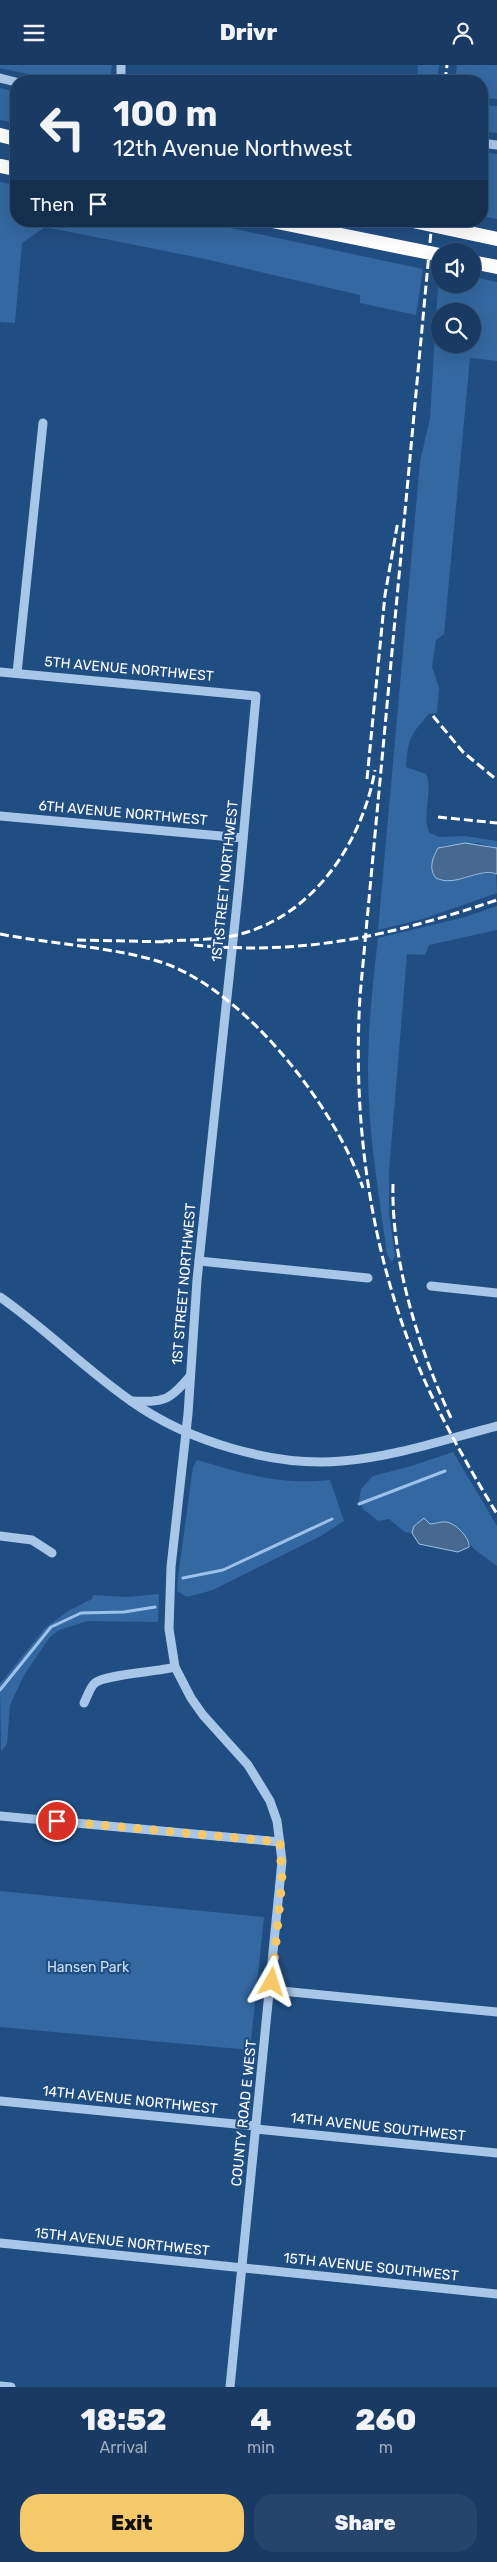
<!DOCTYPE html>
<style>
:root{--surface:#193a62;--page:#26456b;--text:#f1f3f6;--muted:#9fadbe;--line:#375477;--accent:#f5c969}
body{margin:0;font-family:Rubik,sans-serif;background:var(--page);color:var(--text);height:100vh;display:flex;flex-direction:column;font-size:19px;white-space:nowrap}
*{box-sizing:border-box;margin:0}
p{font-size:16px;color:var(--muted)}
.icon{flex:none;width:28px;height:28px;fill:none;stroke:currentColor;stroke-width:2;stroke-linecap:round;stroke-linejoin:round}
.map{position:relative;height:2322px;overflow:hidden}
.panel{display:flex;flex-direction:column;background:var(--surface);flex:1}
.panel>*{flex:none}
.top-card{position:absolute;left:10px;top:10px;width:478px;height:152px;border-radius:20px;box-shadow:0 5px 20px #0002,0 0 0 1px var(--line);background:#193a62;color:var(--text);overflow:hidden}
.fabs{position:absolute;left:431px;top:178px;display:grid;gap:10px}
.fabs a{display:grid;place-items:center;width:50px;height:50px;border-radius:50%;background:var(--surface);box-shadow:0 5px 20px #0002,0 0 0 1px var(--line);font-size:25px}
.pin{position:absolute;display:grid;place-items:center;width:42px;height:42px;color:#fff;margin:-21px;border:2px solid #fff;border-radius:50%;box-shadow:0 1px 5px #0007}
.me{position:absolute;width:55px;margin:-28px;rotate:6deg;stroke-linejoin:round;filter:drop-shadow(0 0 4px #0008)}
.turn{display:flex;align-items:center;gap:18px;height:105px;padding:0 20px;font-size:22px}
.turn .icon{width:65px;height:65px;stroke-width:2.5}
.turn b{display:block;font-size:35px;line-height:42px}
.then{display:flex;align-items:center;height:48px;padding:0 20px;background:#0003;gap:10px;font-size:19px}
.eta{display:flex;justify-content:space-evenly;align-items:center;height:85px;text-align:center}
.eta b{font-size:30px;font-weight:800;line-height:35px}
.primary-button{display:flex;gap:10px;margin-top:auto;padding:10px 20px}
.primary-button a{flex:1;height:58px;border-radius:20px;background:var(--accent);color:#111;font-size:20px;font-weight:800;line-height:58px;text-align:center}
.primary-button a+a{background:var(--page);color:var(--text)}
header{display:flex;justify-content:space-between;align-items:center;height:65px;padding:0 20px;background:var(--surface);font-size:22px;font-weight:800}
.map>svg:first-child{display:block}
.green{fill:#3468a0;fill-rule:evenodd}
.water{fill:#48698f;stroke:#9bc2ea}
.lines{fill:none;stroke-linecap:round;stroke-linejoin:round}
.stream{stroke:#9bc2ea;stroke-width:3}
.minor{stroke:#a8c6e8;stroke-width:9}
.highway{stroke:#fff;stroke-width:14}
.rail{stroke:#fff;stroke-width:3;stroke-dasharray:9 4;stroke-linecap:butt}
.route{stroke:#f5c969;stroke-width:9;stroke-dasharray:0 16.2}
.labels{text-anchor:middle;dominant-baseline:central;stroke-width:4.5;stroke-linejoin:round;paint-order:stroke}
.street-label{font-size:14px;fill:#fff;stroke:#214e82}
.park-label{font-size:14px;fill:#cce0f6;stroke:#214e82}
</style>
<header><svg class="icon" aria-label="menu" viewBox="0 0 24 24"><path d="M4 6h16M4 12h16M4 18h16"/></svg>Drivr<svg class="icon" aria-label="person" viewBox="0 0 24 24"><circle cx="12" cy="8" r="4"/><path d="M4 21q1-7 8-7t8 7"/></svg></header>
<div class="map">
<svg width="497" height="2322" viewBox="0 0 497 2322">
<rect width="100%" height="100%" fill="#214e82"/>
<!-- green -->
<g class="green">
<path d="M0,0H112L110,16H61L0,3Z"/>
<path d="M418,0H439L437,16H417Z"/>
<path d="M457,0H497V34L481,33V16H455Z"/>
<path d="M0,23L16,27V58L0,55Z"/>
<path d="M481,40L497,41V68L481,66Z"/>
<path d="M481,87L497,89V154L481,151Z"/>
<path d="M0,117L16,120V156H197L423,204L416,250L360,238V230L205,194L45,162L22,178L15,258L0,257Z"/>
<path d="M440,188V219H444L445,223L449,219H472L473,212L497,217V296L470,293L444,569L436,575L432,602L439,623L437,648L429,649C410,670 408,674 406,702L426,709C434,727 420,753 430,768L440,772L465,771L497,776V783L478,778L442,781L434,791L432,806L460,815L479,809L496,808L497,828L423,854L378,865L420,397L430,353ZM440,246H472V279H440Z"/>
<path d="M497,841V865L429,880L425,890L407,889L389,1106V1148L395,1191L392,1197L387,1189C379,1129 368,1068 368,1007C368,962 373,917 378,873L465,852Z"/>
<path d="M453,1387L497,1461V1501L474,1484L453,1459L443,1457L430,1459L428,1457L414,1461L412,1468L405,1467L389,1454L378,1456L363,1444L359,1436L361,1424L373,1411L411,1401Z"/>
<path d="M197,1395C245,1409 279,1420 330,1415L344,1456L321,1471L213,1525L187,1532L177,1526L178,1512L193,1402Z"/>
<path d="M159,1529L158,1557L88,1556L59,1565L50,1572L24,1610L10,1640L7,1679L1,1686L0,1619L45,1563L68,1546L92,1534L93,1530L127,1532Z"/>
<path d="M0,1826L264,1852L250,1985L0,1962Z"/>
</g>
<!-- water -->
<g class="water">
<path d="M465,778L497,783V809C478,802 456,823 436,813C428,804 433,792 438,783Z"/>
<path d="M424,1453L430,1459C436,1459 441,1456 446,1457C456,1458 470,1473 469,1482L458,1487L419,1479L412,1468L414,1461Z"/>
</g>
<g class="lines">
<!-- stream -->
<g class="stream">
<path d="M359,1439L445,1406"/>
<path d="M183,1513L223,1505L332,1454"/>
<path d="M0,1625L51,1562L81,1548L124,1547L155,1542"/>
</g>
<!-- minor -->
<g class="minor">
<path d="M0,13L16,17"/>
<path d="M121,16V0"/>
<path d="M481,78L497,80"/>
<path d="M0,607L256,631L239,819L197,1215L188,1349L171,1502L169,1564L175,1602L191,1633L203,1650L248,1700L270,1736L277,1756L282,1796L230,2322"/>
<path d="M17,608L43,358"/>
<path d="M0,751L243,773"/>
<path d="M199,1196L368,1213"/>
<path d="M431,1221L497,1228"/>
<path d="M0,1232C46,1264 85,1304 131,1336C187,1376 273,1402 342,1396C394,1392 446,1374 497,1361"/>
<path d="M131,1336C163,1337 169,1337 190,1311"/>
<path d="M0,1471L32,1475L52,1488"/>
<path d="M84,1638C87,1632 90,1622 95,1618C105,1609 158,1607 175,1602"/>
<path d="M0,1751L280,1777"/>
<path d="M271,1925L497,1947"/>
<path d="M0,2036L256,2061"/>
<path d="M256,2064L497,2088"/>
<path d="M0,2178L497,2229"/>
<path d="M0,2321L11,2322"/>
</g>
<!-- highway -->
<g class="highway">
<path d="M0,70L16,74"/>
<path d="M0,101L16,104"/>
<path d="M272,156L440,190"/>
<path d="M413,156L497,174"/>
<path d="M472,197L497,202"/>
</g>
<!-- rail -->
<g class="rail">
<path d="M445,16L447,0"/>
<path d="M432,156L360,931C352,1064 372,1201 428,1323C448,1366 472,1408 497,1449"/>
<path d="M433,651L463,687L497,715"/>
<path d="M367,714L385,530L398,456"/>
<path d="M438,752L497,758"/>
<path d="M0,869C51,879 104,881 154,895C240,918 335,1041 363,1123"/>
<path d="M77,875L170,877"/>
<path d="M164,876C187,875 211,875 232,871C311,855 362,779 375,705"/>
<path d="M194,880C306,891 392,870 497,835"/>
<path d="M393,1119C391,1196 419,1284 451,1353"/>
</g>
</g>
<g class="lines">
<!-- route -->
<path class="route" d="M57,1756L280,1777L282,1815L272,1917"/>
</g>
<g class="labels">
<!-- street labels -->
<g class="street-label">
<text transform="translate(129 604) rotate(5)">5TH AVENUE NORTHWEST</text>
<text transform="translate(123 748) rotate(5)">6TH AVENUE NORTHWEST</text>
<text transform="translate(225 816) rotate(-84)">1ST STREET NORTHWEST</text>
<text transform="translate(184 1219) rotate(-85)">1ST STREET NORTHWEST</text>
<text transform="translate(130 2035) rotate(6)">14TH AVENUE NORTHWEST</text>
<text transform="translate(244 2048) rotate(-84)">COUNTY ROAD E WEST</text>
<text transform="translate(378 2062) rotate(6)">14TH AVENUE SOUTHWEST</text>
<text transform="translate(122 2177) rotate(6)">15TH AVENUE NORTHWEST</text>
<text transform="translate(371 2202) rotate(6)">15TH AVENUE SOUTHWEST</text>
</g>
<!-- park labels -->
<g class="park-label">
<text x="88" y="1902">Hansen Park</text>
</g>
</g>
</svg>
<div class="fabs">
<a><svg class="icon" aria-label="sound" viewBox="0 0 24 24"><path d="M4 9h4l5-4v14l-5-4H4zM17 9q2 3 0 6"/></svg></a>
<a><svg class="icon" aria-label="search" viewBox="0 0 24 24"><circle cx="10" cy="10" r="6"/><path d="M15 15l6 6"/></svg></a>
</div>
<div class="pin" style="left:57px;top:1756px;background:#d93025"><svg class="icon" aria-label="arrive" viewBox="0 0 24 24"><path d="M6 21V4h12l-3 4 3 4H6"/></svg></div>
<svg class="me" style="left:272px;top:1917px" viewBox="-20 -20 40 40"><path d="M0-17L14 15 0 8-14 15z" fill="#f5c969" stroke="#fff" stroke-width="4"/></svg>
<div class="top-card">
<div class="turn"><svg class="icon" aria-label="left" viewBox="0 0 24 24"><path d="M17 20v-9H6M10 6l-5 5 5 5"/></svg><div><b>100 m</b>12th Avenue Northwest</div></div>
<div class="then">Then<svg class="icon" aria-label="arrive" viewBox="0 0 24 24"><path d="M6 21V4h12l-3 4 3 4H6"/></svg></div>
</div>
</div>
<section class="panel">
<div class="eta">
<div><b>18:52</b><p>Arrival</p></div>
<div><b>4</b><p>min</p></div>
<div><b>260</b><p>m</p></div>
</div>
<div class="primary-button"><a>Exit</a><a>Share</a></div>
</section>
